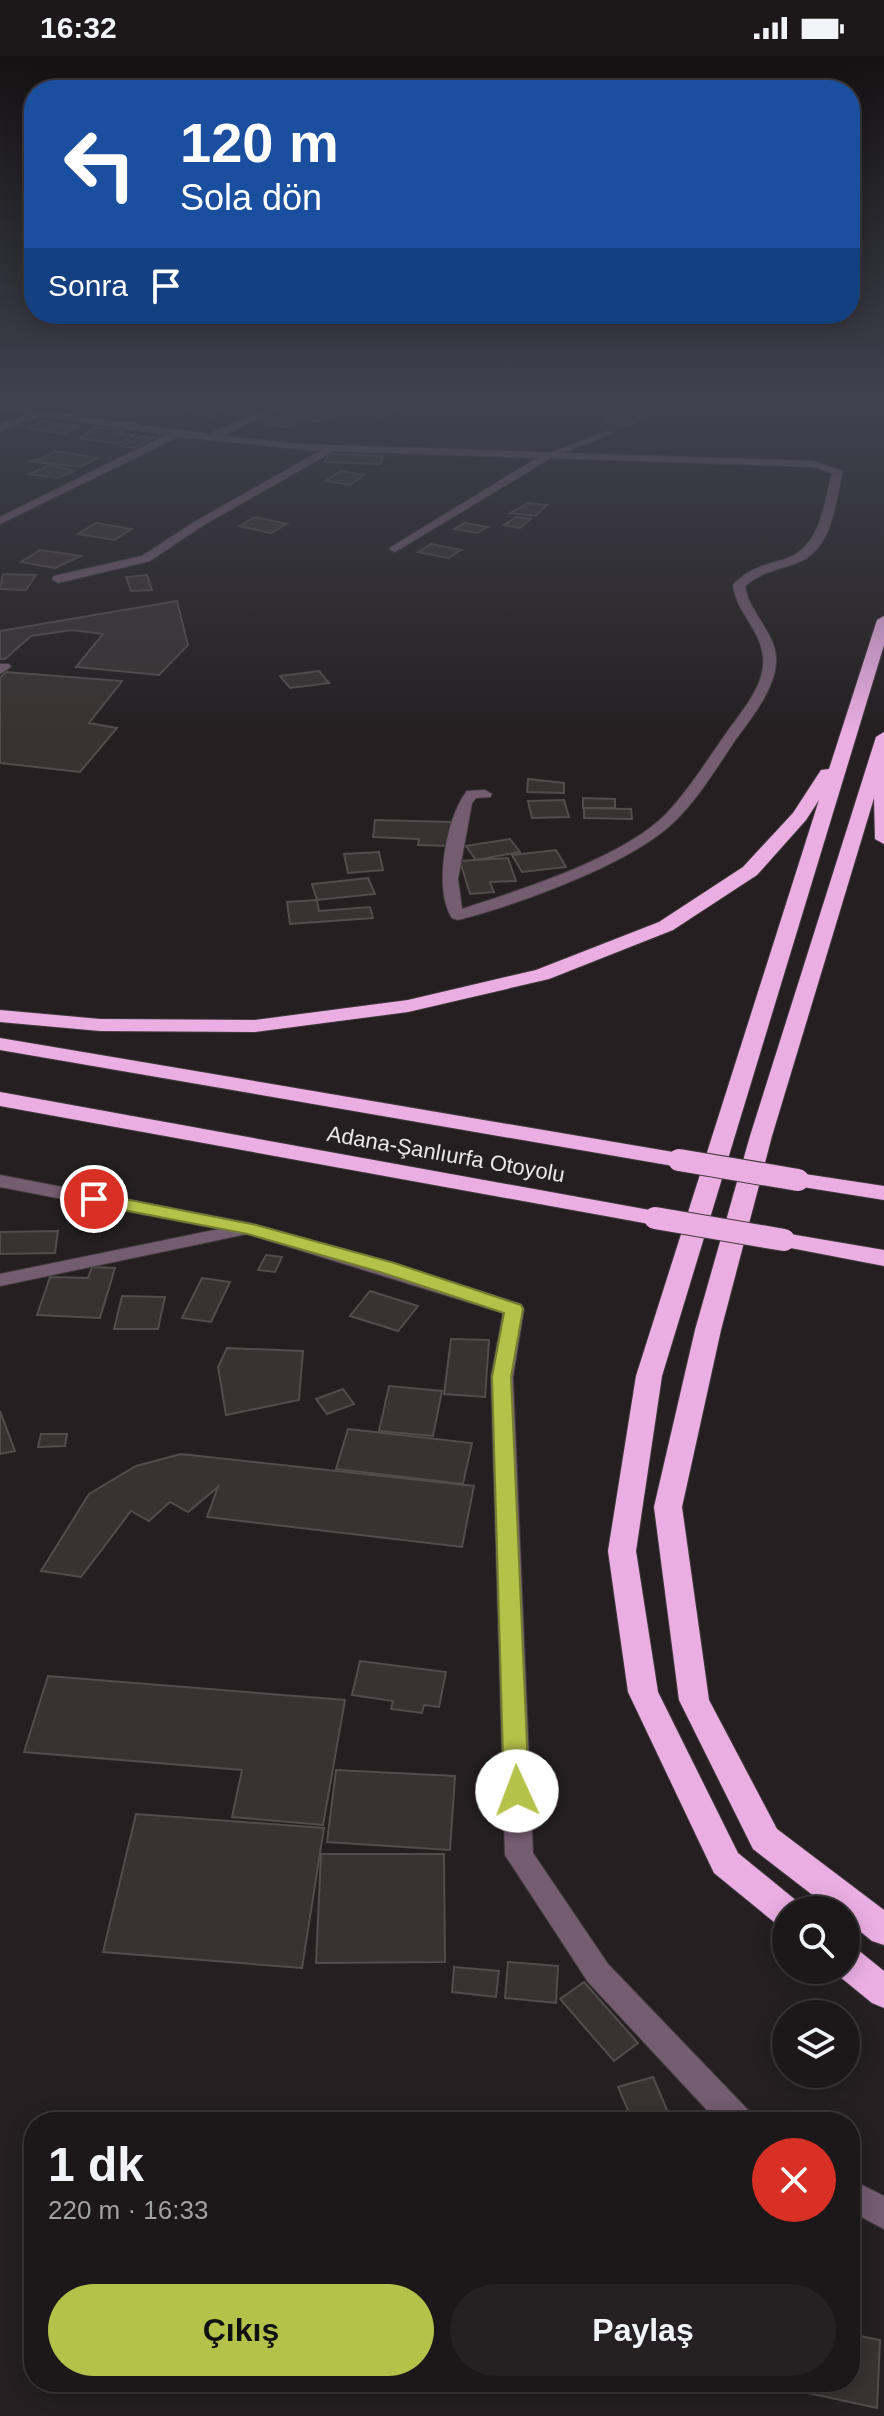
<!DOCTYPE html>
<html lang="tr">
<meta charset="utf-8">
<style>
:root{--surface:#1c1719;--page:#252022;--text:#f1f3f6;--muted:#a09fa2;--line:#3a3638;--accent:#b4c24a}
body{margin:0;font-family:Helvetica,sans-serif;background:var(--page);color:var(--text);height:100vh;display:flex;flex-direction:column;font-size:30px;white-space:nowrap}
*{box-sizing:border-box;margin:0}
p{font-size:26px;color:var(--muted)}
.icon{flex:none;width:44px;height:44px;fill:none;stroke:currentColor;stroke-width:2;stroke-linecap:round;stroke-linejoin:round}
.map{position:relative;flex:1;overflow:hidden}
.drawer{position:absolute;left:24px;top:2056px;width:836px;height:280px;display:flex;flex-direction:column;background:var(--surface);border-radius:32px;box-shadow:0 4px 20px #0003,0 0 0 2px var(--line)}
.drawer>*{flex:none}
.hud{position:absolute;left:24px;top:24px;width:836px;height:244px;border-radius:32px;box-shadow:0 4px 20px #0003,0 0 0 2px var(--line);background:#1a4fa0;color:#fff;overflow:hidden}
.fabs{position:absolute;left:772px;top:1840px;display:grid;gap:16px}
.fabs a{display:grid;place-items:center;width:88px;height:88px;border-radius:50%;background:var(--surface);box-shadow:0 4px 20px #0003,0 0 0 2px var(--line);font-size:40px}
.pin{position:absolute;display:grid;place-items:center;width:68px;height:68px;color:#fff;margin:-34px;border:4px solid #fff;border-radius:50%;box-shadow:0 2px 8px #0007}
.me{position:absolute;width:88px;margin:-44px;rotate:358deg;stroke-linejoin:round;filter:drop-shadow(0 0 6px #0008)}
.turn{display:flex;align-items:center;gap:28px;height:168px;padding:0 24px;font-size:36px}
.turn .icon{width:104px;height:104px;stroke-width:2.5}
.turn b{display:block;font-size:56px;line-height:68px}
.then{display:flex;align-items:center;height:76px;padding:0 24px;background:#0003;gap:16px;font-size:30px}
.round{display:grid;place-items:center;flex:none;width:84px;height:84px;border-radius:42px;background:var(--page)}
.head{display:flex;align-items:center;justify-content:space-between;height:136px;padding:0 24px}
h1{font-size:48px;font-weight:600;line-height:60px}
.button{display:flex;gap:16px;margin-top:auto;padding:16px 24px}
.button a{flex:1;height:92px;border-radius:48px;background:var(--accent);color:#111;font-size:32px;font-weight:600;line-height:92px;text-align:center}
.button a+a{background:var(--page);color:var(--text)}
.status{display:flex;justify-content:space-between;align-items:center;height:56px;padding:0 40px;background:var(--surface);direction:ltr}
.status svg{height:22px;fill:currentColor}
.map>svg:first-child{display:block}
.building{fill:#393232;stroke:#534c4c;stroke-width:2}
.lines{fill:none;stroke-linecap:round;stroke-linejoin:round}
.service-casing{stroke:#413b3d;stroke-width:2}
.minor-casing{stroke:#413b3d;stroke-width:2}
.motorway-casing{stroke:#413b3d;stroke-width:2}
.service{fill:#745c71;fill-rule:evenodd}
.minor{fill:#745c71;fill-rule:evenodd}
.motorway{fill:#ebaee3;fill-rule:evenodd}
.motorway-bridge-casing{stroke:#413b3d;stroke-width:24;stroke-linecap:butt}
.motorway-bridge{stroke:#ebaee3;stroke-width:22}
.route{fill:#b4c24a;stroke:#757e30;stroke-width:2}
.labels{text-anchor:middle;dominant-baseline:central;stroke-width:8;stroke-linejoin:round;paint-order:stroke}
.street-label{font-size:22px;fill:#ebe7e8;stroke:#251f21}
</style>
<div class="status"><b>16:32</b><svg viewBox="0 0 49 12"><path d="M0 12V9h3v3zM5 12V6h3v6zM10 12V3h3v9zM15 12V0h3v12zM26 1h20v11H26zM47 4h2v5h-2z"/></svg></div>
<div class="map">
<svg width="884" height="2360" viewBox="0 0 884 2360">
<rect width="100%" height="100%" fill="#251f21"/>
<!-- building -->
<g class="building">
<path d="M195,349H206L224,352L211,360L183,355Z"/>
<path d="M371,349L384,352L399,353L380,360L357,356Z"/>
<path d="M305,355L332,360L319,366L293,360Z"/>
<path d="M621,356L644,361L628,369L605,365Z"/>
<path d="M269,359L297,365L284,371L256,365Z"/>
<path d="M41,365L78,371L64,378L27,372Z"/>
<path d="M96,371L122,375L118,377L135,379L119,388L80,382Z"/>
<path d="M141,380L154,382L134,392L121,390Z"/>
<path d="M56,395L97,402L81,411L28,405L41,403Z"/>
<path d="M329,398L384,400L380,408L325,406Z"/>
<path d="M50,409L75,415L58,422L29,418Z"/>
<path d="M340,415L364,419L350,429L326,425Z"/>
<path d="M529,447L547,449L535,460L510,457Z"/>
<path d="M255,461L287,468L271,477L239,470Z"/>
<path d="M516,461L531,463L520,472L504,469Z"/>
<path d="M96,467L132,473L114,484L78,478Z"/>
<path d="M465,467L488,471L477,477L454,473Z"/>
<path d="M431,488L461,494L448,502L418,496Z"/>
<path d="M40,494L81,500L55,512L21,506Z"/>
<path d="M3,518L36,519L26,534L0,533Z"/>
<path d="M147,519L152,534L131,535L126,521Z"/>
<path d="M177,545L188,589L159,619L76,611L103,578L72,574L31,580L5,603H0V575Z"/>
<path d="M319,615L329,627L290,632L280,620Z"/>
<path d="M6,616L122,625L89,667L117,672L80,716L0,707V622Z"/>
<path d="M528,723L564,727V737L527,736Z"/>
<path d="M583,742L615,743V752H583Z"/>
<path d="M564,744L569,761L532,762L528,745Z"/>
<path d="M584,752L631,753L632,763L584,762Z"/>
<path d="M375,764L452,766L450,790L418,789L419,783L373,781Z"/>
<path d="M510,783L520,796L476,804L466,790Z"/>
<path d="M556,794L566,811L522,816L512,799Z"/>
<path d="M379,796L383,814L348,817L344,798Z"/>
<path d="M508,802L516,825L490,826L494,836L470,838L460,805Z"/>
<path d="M368,822L375,838L317,844L312,828Z"/>
<path d="M317,844L319,855L370,851L373,862L290,868L287,846Z"/>
<path d="M58,1175L55,1197L0,1198V1176Z"/>
<path d="M266,1199L282,1201L275,1216L258,1214Z"/>
<path d="M92,1211L115,1212L100,1262L37,1259L50,1221L88,1222Z"/>
<path d="M202,1222L230,1226L211,1266L182,1262Z"/>
<path d="M370,1235L418,1250L398,1275L350,1260Z"/>
<path d="M122,1240L165,1241L158,1273H114Z"/>
<path d="M451,1283L489,1284L485,1341L444,1338Z"/>
<path d="M227,1292L303,1295L299,1344L226,1359L218,1311Z"/>
<path d="M389,1330L442,1335L433,1380L379,1375Z"/>
<path d="M343,1333L354,1348L327,1358L316,1343Z"/>
<path d="M0,1355L15,1395L0,1398Z"/>
<path d="M348,1373L472,1387L463,1428L336,1413Z"/>
<path d="M41,1378H67L65,1390L38,1391Z"/>
<path d="M181,1398L474,1430L462,1491L207,1461L218,1431L188,1456L170,1446L149,1465L131,1455L81,1521L41,1515L89,1438L136,1410Z"/>
<path d="M360,1605L446,1616L439,1651L424,1649L422,1657L391,1653L393,1645L352,1639Z"/>
<path d="M48,1620L345,1644L323,1769L232,1761L242,1714L24,1696Z"/>
<path d="M336,1714L455,1720L450,1794L327,1786Z"/>
<path d="M136,1758L324,1772L302,1912L103,1896Z"/>
<path d="M321,1798H444L445,1906L316,1907Z"/>
<path d="M508,1906L558,1910L556,1947L505,1942Z"/>
<path d="M454,1911L499,1915L496,1941L452,1936Z"/>
<path d="M584,1926L638,1987L614,2005L560,1943Z"/>
<path d="M653,2021L671,2063L633,2066L618,2031Z"/>
<path d="M540,2055L622,2066H538Z"/>
<path d="M402,2056L466,2066H400Z"/>
<path d="M850,2278L880,2284L877,2352L757,2326H850Z"/>
</g>
<g class="lines">
<!-- service casing -->
<g class="service-casing">
<path id="service" d="M607,375L614,377L552,401L545,399Z"/>
</g>
<!-- minor casing -->
<g class="minor-casing">
<g id="minor">
<path d="M0,349L208,378L276,349H290L221,380L300,388L813,405L843,415C835,447 833,494 797,507C778,514 761,516 745,530C749,558 779,579 776,608C773,636 752,661 736,683C717,711 699,742 674,766C631,808 517,849 458,864L452,862C433,834 446,761 467,735L485,734L492,738L490,741L476,742L472,747L458,823L462,853C520,834 622,802 665,759C689,734 707,704 727,676C742,655 766,628 763,601C761,574 736,556 733,529C747,514 763,509 782,504C821,493 823,450 832,417L813,411L551,402L395,496L389,493L391,491L537,402L334,395L202,470L150,505L58,527L52,523L54,520L142,500L194,466L320,395L178,381L0,468V461L166,379L40,360L0,375V368L27,358L0,354Z"/>
<path d="M0,608H9L11,611L0,618Z"/>
<path d="M0,1119L250,1167L394,1207L521,1248L524,1253L513,1321L533,1797L608,1908L750,2056L754,2066H718L588,1926L505,1799L491,1321L503,1257L247,1178L0,1230V1218L219,1173L0,1131Z"/>
<path d="M850,2123L884,2140V2173L850,2155Z"/>
</g>
</g>
<!-- motorway casing -->
<g class="motorway-casing">
<g id="motorway">
<path d="M884,560V589L662,1320L636,1495L658,1636L738,1797L798,1846L802,1854H786V1871L774,1866L714,1817L628,1636L608,1495L636,1320L819,744L806,764L757,819L673,874L549,923L408,956L255,976L100,975L0,966V954L100,963L255,964L408,944L536,914L659,866L743,811L793,757L821,714L829,713L877,564Z"/>
<path d="M884,676V788L875,783L874,742L772,1080L721,1274L682,1451L709,1644L777,1773L884,1854V1889L872,1885L846,1864V1854H832L753,1793L679,1644L654,1451L695,1274L750,1080L876,681Z"/>
<path d="M0,982L679,1097L687,1099L690,1104L687,1109L679,1111L0,994Z"/>
<path d="M0,1036L655,1155L663,1157L667,1162L663,1167L655,1169L0,1050Z"/>
<path d="M798,1117L884,1130V1144L790,1129L786,1124L790,1119Z"/>
<path d="M784,1177L884,1194V1210L775,1189L772,1184L775,1179Z"/>
<path d="M846,1890L858,1894L884,1915V1952L872,1947L834,1916L846,1914Z"/>
</g>
</g>
<!-- service -->
<use href="#service" class="service"/>
<!-- minor -->
<use href="#minor" class="minor"/>
<!-- motorway -->
<use href="#motorway" class="motorway"/>
<!-- motorway-bridge casing -->
<g class="motorway-bridge-casing">
<g id="motorway-bridge">
<path d="M679,1104L798,1124"/>
<path d="M655,1162L784,1184"/>
</g>
</g>
<!-- motorway-bridge -->
<use href="#motorway-bridge" class="motorway-bridge"/>
</g>
<!-- sky -->
<linearGradient id="sky" x2="0" y2="1"><stop stop-color="#141112"/><stop offset="0.51" stop-color="#40424e"/><stop offset="1" stop-color="#40424e" stop-opacity="0"/></linearGradient>
<rect width="884" height="680" fill="url(#sky)"/>
<!-- route -->
<path class="route" d="M94,1137L256,1169L394,1207L521,1249L523,1253L511,1321L529,1735L525,1742L517,1745L508,1742L504,1735L492,1321L504,1257L380,1216L248,1178L87,1147L85,1143Z"/>
<g class="labels">
<!-- street labels -->
<g class="street-label">
<text transform="translate(446 1098) rotate(10)">Adana-Şanlıurfa Otoyolu</text>
</g>
</g>
</svg>
<div class="fabs">
<a><svg class="icon" aria-label="search" viewBox="0 0 24 24"><circle cx="10" cy="10" r="6"/><path d="M15 15l6 6"/></svg></a>
<a><svg class="icon" aria-label="layers" viewBox="0 0 24 24"><path d="M12 4l9 5-9 5-9-5zM3 14l9 5 9-5"/></svg></a>
</div>
<div class="pin" style="left:94px;top:1143px;background:#d93025"><svg class="icon" aria-label="arrive" viewBox="0 0 24 24"><path d="M6 21V4h12l-3 4 3 4H6"/></svg></div>
<svg class="me" style="left:517px;top:1735px" viewBox="-20 -20 40 40"><circle r="19" fill="#fff"/><path d="M0-13L10 11 0 6-10 11z" fill="#b4c24a"/></svg>
<div class="hud">
<div class="turn"><svg class="icon" aria-label="left" viewBox="0 0 24 24"><path d="M17 20v-9H6M10 6l-5 5 5 5"/></svg><div><b>120 m</b>Sola dön</div></div>
<div class="then">Sonra<svg class="icon" aria-label="arrive" viewBox="0 0 24 24"><path d="M6 21V4h12l-3 4 3 4H6"/></svg></div>
</div>
<section class="drawer">
<div class="head"><div><h1>1 dk</h1><p>220 m · 16:33</p></div><a class="round" style="background:#d93025;color:#fff"><svg class="icon" aria-label="close" viewBox="0 0 24 24"><path d="M6 6l12 12M18 6L6 18"/></svg></a></div>
<div class="button"><a>Çıkış</a><a>Paylaş</a></div>
</section>
</div>
